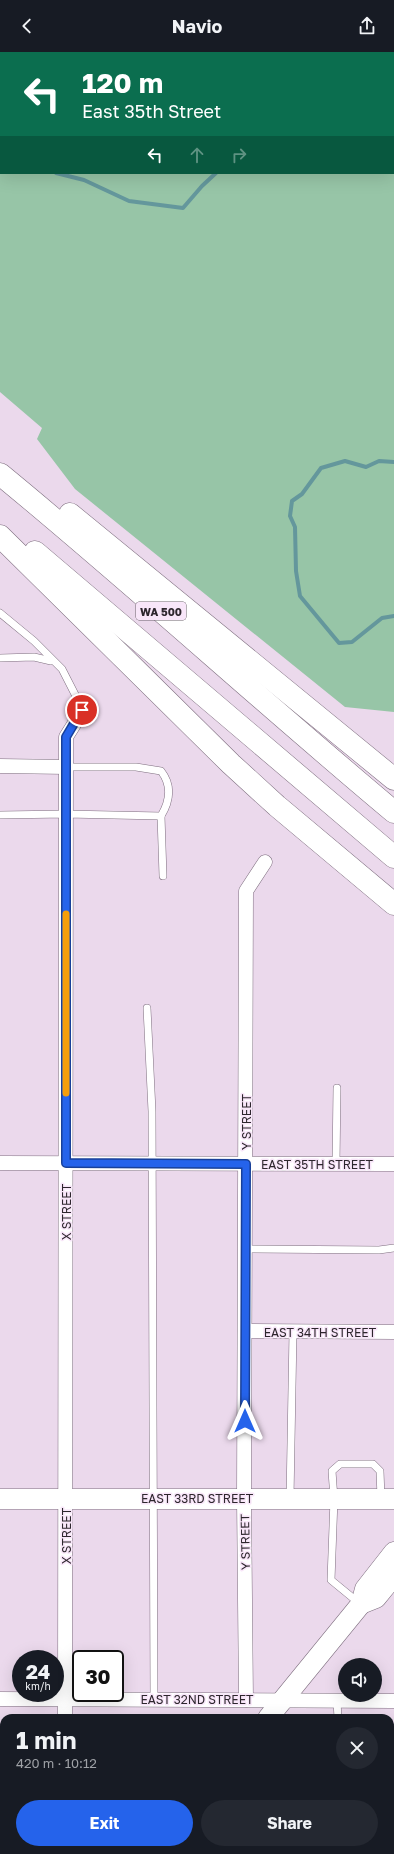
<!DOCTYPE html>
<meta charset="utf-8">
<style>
:root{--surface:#171b24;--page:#242831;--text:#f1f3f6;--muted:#9ea1a6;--accent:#2563eb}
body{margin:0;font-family:"Golos Text",sans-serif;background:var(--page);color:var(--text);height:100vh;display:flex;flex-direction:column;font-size:15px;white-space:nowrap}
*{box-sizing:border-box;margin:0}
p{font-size:13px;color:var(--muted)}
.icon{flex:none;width:22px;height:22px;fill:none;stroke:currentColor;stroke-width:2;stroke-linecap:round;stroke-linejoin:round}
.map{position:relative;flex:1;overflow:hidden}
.side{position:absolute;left:0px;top:1662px;width:394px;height:140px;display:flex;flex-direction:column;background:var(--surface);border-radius:12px 12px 0 0;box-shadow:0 4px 16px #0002}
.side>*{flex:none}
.top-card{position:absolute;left:0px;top:0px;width:394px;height:122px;box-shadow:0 4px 16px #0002;background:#0b6e4f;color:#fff;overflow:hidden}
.tools{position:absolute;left:338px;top:1606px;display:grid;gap:8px}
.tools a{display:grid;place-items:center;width:44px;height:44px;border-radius:50%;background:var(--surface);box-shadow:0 4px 16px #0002;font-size:20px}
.speed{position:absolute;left:12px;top:1598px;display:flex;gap:8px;font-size:20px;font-weight:700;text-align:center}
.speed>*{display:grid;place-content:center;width:52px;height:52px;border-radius:50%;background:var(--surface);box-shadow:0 4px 16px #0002;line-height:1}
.speed small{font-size:10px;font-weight:400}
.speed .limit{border:2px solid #111;border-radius:6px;background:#fff;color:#111}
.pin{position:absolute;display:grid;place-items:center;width:34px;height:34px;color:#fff;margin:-17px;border:2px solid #fff;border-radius:50%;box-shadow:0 1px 4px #0007}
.me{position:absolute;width:44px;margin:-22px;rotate:0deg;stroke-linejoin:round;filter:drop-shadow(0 0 3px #0008)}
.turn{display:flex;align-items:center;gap:14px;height:84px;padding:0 16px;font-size:18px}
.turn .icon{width:52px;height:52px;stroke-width:2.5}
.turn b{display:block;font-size:28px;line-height:34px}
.lanes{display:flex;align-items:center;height:38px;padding:0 16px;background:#0003;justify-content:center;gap:20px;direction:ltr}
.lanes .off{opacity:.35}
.round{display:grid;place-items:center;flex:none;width:42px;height:42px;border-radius:21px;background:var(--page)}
.summary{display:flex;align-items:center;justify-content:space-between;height:68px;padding:0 16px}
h1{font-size:24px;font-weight:700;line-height:30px}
.cta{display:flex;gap:8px;margin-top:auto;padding:8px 16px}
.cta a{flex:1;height:46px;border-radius:24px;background:var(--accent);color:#fff;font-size:16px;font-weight:700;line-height:46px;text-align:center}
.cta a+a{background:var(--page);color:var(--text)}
header{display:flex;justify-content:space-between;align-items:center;height:52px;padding:0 16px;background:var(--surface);font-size:18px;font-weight:700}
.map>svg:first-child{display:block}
.green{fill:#97c5a7;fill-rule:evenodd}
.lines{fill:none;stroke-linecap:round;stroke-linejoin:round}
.stream{stroke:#64979c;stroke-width:4}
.lane-casing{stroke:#7e6e7f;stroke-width:8}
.street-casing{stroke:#7e6e7f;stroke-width:15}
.secondary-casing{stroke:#7e6e7f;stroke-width:21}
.highway-casing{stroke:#7e6e7f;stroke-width:23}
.lane{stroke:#fff;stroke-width:7}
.street{stroke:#fff;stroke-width:14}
.secondary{stroke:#fff;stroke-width:20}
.highway{stroke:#fff;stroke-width:22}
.route-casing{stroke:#184099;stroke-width:10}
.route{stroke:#2563eb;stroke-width:7}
.slow{stroke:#f59e0b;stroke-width:7}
.labels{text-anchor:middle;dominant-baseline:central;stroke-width:3;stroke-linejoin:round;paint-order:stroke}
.shield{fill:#f8e6f9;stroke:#6a606a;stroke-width:1}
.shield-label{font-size:11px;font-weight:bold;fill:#2d262d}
.street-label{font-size:12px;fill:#2d262d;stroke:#f8e6f9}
</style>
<header><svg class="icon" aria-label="back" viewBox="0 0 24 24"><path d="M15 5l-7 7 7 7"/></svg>Navio<svg class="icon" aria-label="share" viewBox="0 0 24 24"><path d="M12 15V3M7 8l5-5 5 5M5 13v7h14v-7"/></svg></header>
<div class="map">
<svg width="394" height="1802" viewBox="0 0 394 1802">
<rect width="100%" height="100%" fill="#ebd9ec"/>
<!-- green -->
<path class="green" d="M0,0H394V660L345,655L75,437L37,387L42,376L0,340ZM1,1H393V121H1Z"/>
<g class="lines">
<!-- stream -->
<g class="stream">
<path d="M322,0L323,1"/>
<path d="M294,1L295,0"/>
<path d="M393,56H394"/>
<path d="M0,70L1,71"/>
<path d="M56,121L84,128L129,149L183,156L202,134L216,121"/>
<path d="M394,410L379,409L366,415L345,409L321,416L302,442L292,449L290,464L295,475L296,519L300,544L339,591L352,590L382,566L394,564"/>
</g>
<!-- lane casing -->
<g class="lane-casing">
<g id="lane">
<path d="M0,561L34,589L62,617L83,658"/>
<path d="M0,606L34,605L51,609"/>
<path d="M0,763L66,762L161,764C170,749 172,733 161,719L136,715H67"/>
<path d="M161,764L163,824"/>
<path d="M147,956L152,1059L154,1647"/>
<path d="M336,1112L337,1036"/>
<path d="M245,1197L379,1198L394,1196"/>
<path d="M290,1446L293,1280"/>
<path d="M359,1551L331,1528L334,1447L332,1419L340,1412H373L380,1419L381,1446"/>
<path d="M337,1650L338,1666"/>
<path d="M339,1798V1802"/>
</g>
</g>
<!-- street casing -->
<g class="street-casing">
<g id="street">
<path d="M0,714L67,715"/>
<path d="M0,1111L394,1112"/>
<path d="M245,1279L394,1280"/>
<path d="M0,1647L394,1649"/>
<path d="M246,1648L244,1446L246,839L265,810"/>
<path d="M65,1666L66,685L83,658"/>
<path d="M65,1802V1798"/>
</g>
</g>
<!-- secondary casing -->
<g class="secondary-casing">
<g id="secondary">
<path d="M0,1447H394"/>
<path d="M361,1552L376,1546L394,1524"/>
<path d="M268,1666L361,1552L365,1537L394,1500"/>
<path d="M157,1802L160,1798"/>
</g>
</g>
<!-- highway casing -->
<g class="highway-casing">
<g id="highway">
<path d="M0,422C134,532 261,649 394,760"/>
<path d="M70,462L394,727"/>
<path d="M0,484L231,712L277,754L394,852"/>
<path d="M35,500L394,805"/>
</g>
</g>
<!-- lane -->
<use href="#lane" class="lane"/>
<!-- street -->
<use href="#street" class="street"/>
<!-- secondary -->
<use href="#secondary" class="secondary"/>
<!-- highway -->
<use href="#highway" class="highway"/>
</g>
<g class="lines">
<!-- route casing -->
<g class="route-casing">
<path id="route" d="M82,658L66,685V1111L246,1112L245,1369"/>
</g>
<!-- route -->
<use href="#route" class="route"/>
<!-- slow -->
<path class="slow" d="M66,1041V862"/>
</g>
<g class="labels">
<!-- shield labels -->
<rect class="shield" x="136" y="550" width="50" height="18" rx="3"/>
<g class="shield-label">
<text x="161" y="559">WA 500</text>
</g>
<!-- street labels -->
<g class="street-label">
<text transform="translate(246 1070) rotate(-90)">Y STREET</text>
<text x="317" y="1112">EAST 35TH STREET</text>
<text transform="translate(66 1160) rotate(-90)">X STREET</text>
<text x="320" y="1280">EAST 34TH STREET</text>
<text x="197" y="1446">EAST 33RD STREET</text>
<text transform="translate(66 1484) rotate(-90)">X STREET</text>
<text transform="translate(245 1490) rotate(-91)">Y STREET</text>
<text x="197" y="1647">EAST 32ND STREET</text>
</g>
</g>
</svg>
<div class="tools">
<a><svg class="icon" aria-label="sound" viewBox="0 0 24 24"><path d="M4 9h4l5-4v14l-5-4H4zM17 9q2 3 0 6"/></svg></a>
</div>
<div class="speed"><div>24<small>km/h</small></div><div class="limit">30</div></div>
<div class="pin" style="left:82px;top:658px;background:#d93025"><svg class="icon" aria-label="arrive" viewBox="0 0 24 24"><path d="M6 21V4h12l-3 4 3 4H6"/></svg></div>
<svg class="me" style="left:245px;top:1369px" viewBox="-20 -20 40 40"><path d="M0-17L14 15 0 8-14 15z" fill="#2563eb" stroke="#fff" stroke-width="4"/></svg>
<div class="top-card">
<div class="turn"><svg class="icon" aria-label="left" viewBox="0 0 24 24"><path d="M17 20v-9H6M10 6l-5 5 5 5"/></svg><div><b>120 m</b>East 35th Street</div></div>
<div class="lanes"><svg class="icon" aria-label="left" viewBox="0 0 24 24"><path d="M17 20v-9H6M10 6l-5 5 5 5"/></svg><svg class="icon off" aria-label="ahead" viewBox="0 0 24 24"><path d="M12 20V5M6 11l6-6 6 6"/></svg><svg class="icon off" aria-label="right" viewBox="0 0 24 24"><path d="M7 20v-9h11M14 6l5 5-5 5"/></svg></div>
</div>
<section class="side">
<div class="summary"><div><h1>1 min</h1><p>420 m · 10:12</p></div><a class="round"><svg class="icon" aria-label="close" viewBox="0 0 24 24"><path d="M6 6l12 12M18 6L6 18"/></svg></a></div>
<div class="cta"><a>Exit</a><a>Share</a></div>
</section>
</div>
